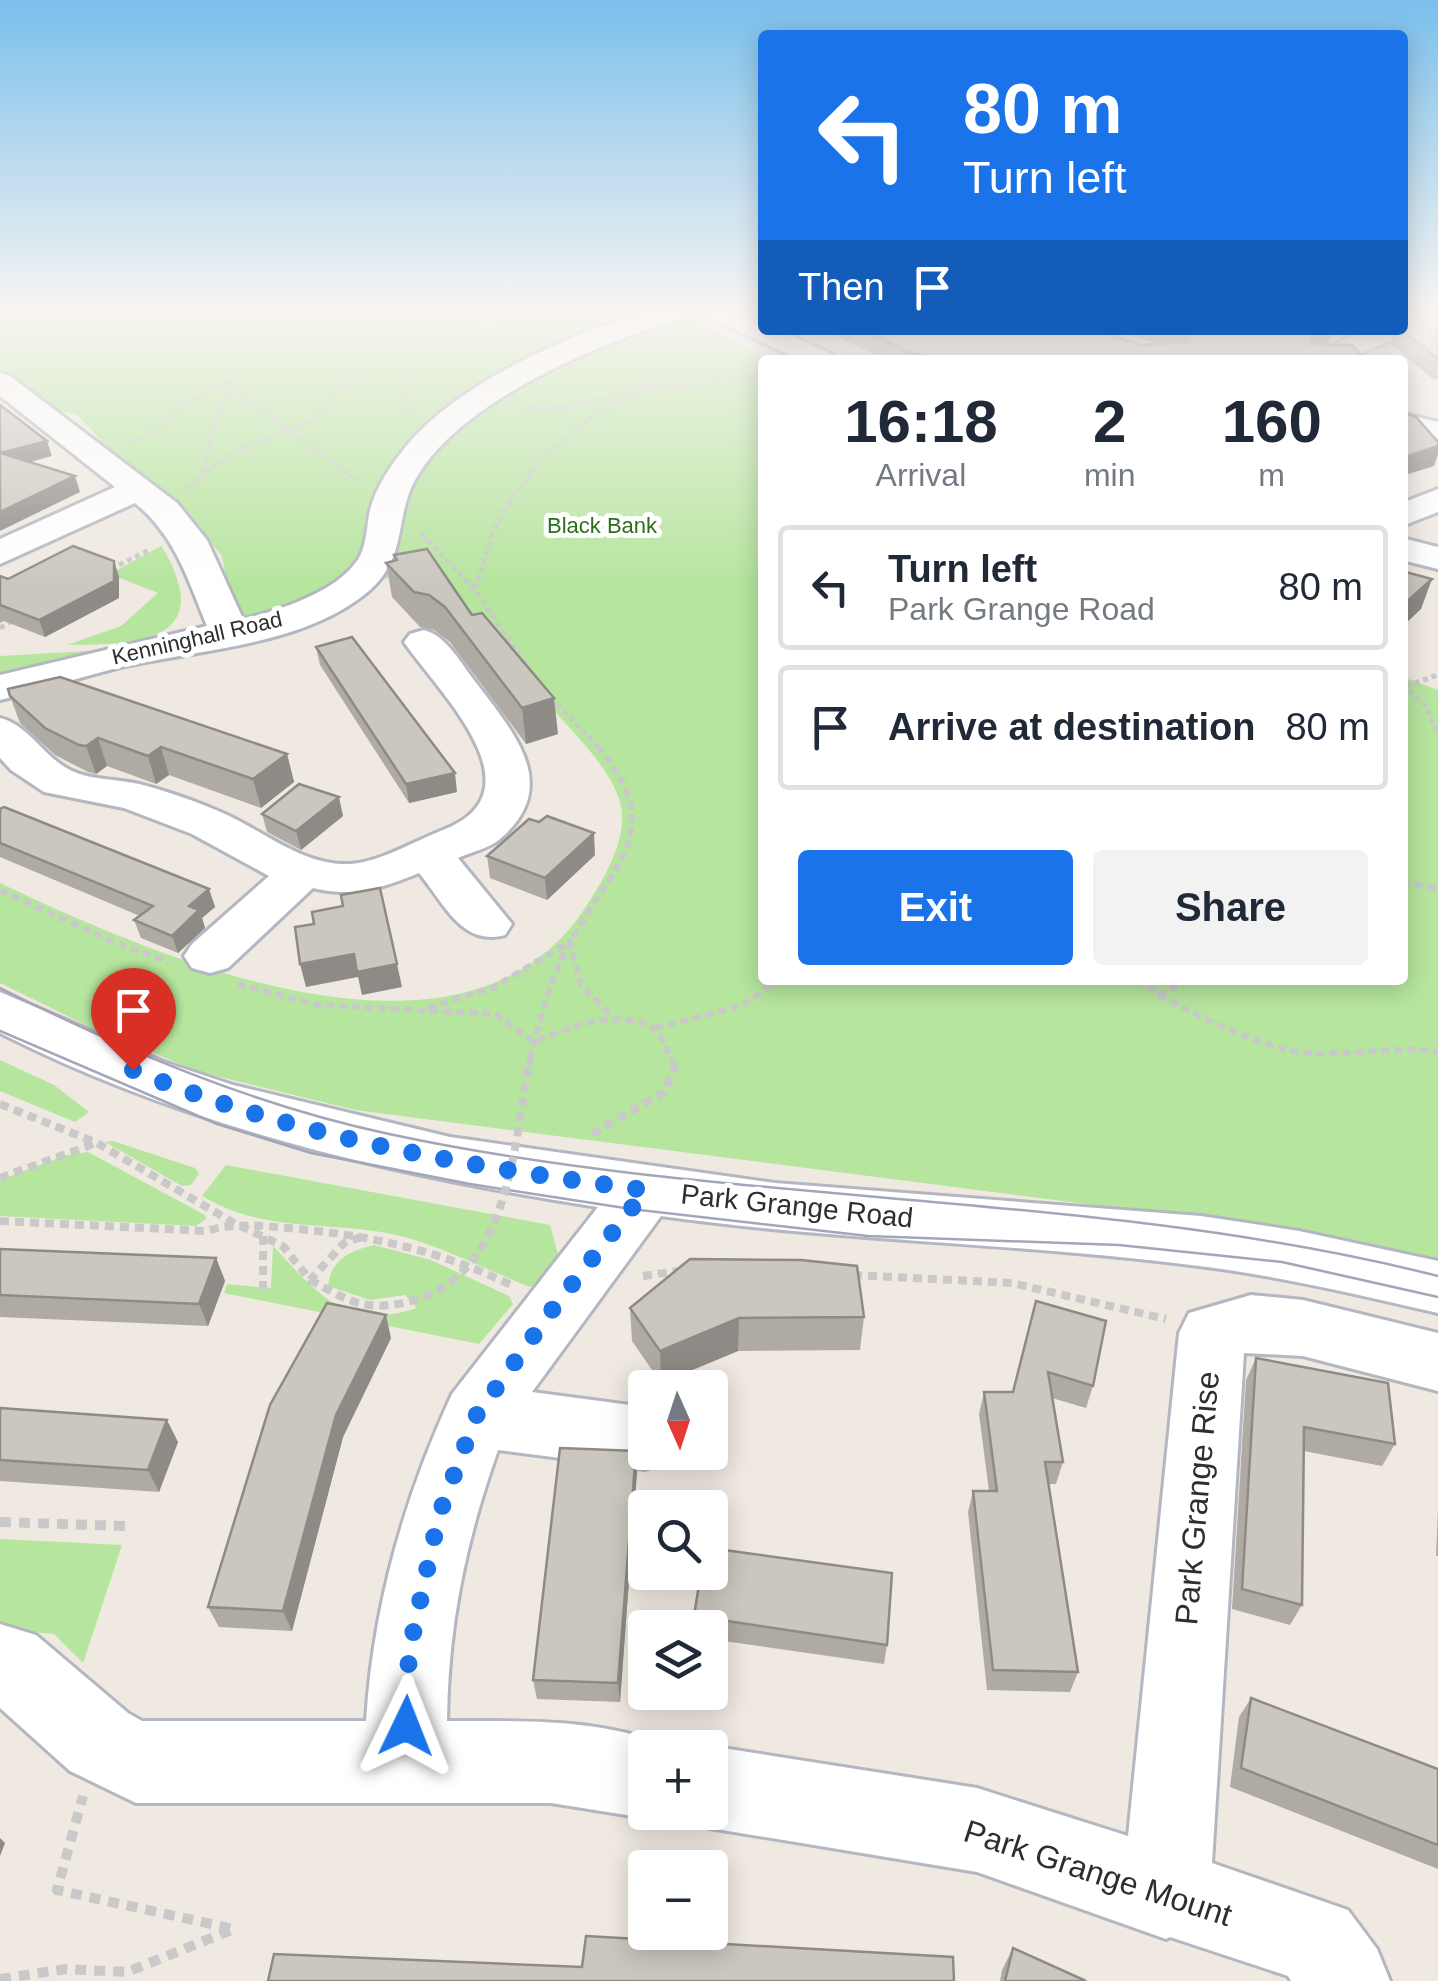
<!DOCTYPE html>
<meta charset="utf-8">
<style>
:root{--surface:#fff;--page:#f2f2f3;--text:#1f2937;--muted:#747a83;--line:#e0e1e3;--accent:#1a73e8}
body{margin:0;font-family:Helvetica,sans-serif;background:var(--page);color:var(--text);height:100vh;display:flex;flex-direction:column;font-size:38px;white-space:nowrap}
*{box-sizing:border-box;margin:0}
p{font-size:32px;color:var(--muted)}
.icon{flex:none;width:55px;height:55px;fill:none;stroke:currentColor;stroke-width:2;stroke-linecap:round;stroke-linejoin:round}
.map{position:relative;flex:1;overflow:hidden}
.sheet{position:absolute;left:758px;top:355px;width:650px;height:630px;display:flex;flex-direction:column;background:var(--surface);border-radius:10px;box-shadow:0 5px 25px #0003}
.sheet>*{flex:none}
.banner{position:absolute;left:758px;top:30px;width:650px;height:305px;border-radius:10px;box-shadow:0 5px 25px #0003;background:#1a73e8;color:#fff;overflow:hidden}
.needle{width:65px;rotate:177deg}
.buttons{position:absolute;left:628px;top:1370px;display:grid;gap:20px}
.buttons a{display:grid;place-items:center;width:100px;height:100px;border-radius:10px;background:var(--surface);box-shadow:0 5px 25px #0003;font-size:50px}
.pin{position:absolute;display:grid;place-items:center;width:85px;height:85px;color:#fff;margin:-102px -42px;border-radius:50% 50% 50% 0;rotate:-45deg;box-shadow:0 0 10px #0007}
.pin .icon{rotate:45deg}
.me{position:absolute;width:110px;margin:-55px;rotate:2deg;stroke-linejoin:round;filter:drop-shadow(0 0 8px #0008)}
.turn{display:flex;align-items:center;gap:35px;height:210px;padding:0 40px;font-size:45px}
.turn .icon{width:130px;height:130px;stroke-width:2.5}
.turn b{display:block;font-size:70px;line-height:85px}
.then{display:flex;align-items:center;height:95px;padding:0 40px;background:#0003;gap:20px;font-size:38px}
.eta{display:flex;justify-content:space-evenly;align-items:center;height:170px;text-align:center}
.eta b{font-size:60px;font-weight:600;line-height:70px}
.action{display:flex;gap:20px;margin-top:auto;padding:20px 40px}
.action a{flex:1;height:115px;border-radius:10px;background:var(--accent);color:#fff;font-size:40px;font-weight:600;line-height:115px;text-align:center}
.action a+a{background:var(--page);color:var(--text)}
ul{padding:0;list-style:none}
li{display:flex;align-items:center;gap:30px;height:125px;margin:0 20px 15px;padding:0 20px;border:5px solid var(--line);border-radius:10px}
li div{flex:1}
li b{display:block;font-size:38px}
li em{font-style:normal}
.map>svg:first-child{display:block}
.green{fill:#b6e59e}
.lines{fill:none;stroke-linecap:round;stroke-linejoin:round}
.minor-casing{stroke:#b4b7c1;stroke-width:6}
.path-far4{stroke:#c9c9c9;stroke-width:4;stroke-dasharray:4 2.5;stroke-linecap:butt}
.path-far3{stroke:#c9c9c9;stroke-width:5;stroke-dasharray:5 4;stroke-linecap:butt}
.path-far2{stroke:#c9c9c9;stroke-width:6;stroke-dasharray:8 5;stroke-linecap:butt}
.path-far1{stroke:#c9c9c9;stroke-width:8;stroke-dasharray:9 6;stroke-linecap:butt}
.path{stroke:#c9c9c9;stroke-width:10;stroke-dasharray:11 8;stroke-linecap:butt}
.minor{fill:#fff;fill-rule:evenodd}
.tram{stroke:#a3a6b8;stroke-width:2.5}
.path-bridge-far1{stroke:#c9c9c9;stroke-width:6;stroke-dasharray:8 5;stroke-linecap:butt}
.path-bridge{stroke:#c9c9c9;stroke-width:8;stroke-dasharray:9 6;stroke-linecap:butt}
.wall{fill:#afaba4}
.shaded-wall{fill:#8e8b86}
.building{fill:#cbc7bf;stroke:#8e8b86;stroke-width:2.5}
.route{stroke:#1a73e8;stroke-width:18;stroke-dasharray:0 32.4}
.labels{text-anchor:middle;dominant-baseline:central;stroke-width:10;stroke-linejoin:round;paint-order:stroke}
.far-park-label{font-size:22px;fill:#2c6e1b;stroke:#fff}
.far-street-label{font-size:22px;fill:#2e2e2e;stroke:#fff}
.street-label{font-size:28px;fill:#2e2e2e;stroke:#fff}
.near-street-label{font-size:32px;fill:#2e2e2e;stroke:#fff}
</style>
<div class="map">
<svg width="1438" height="1981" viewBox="0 0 1438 1981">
<rect width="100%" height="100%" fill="#efe9e1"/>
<!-- green -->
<g class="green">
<path d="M0,309H661L428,429L364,560L311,602L251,618L240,615L227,584L222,556L196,524L111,451L77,415L48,407L0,375Z"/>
<path d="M687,315L768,360H762V980H1402L1403,677L1438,690V1265L1320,1234L355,1110L200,1072L92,1028L0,983V883C152,955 463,1094 585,908C604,879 633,832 618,796C605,762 573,733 550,706C510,660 470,615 430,569L379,580C403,549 396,538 403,503C405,490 416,473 424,462C472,390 608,343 687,315Z"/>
<path d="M161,546C170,558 177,576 180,590C191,649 104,644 67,645L121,626L158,593L110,574Z"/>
<path d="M106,650L0,679V656Z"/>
<path d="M0,1060L54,1085L89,1112L75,1122L0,1091Z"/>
<path d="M113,1141L195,1168L199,1174L191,1185L182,1186L105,1142Z"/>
<path d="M88,1152L205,1215L206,1219L196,1226L0,1216V1180L67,1155Z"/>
<path d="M226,1165L550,1225L561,1265L543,1283L530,1287C489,1271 433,1242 392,1234C324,1221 265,1233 202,1196Z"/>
<path d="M374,1245L431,1260L509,1296L513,1304L479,1344L224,1293L227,1284L271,1288L273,1246C317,1293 346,1332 417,1308L405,1295L370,1300L328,1286C331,1260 349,1251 374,1245Z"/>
<path d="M0,1539L122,1545L83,1663L54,1634L0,1629Z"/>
</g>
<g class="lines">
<!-- minor casing -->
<g class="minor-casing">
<g id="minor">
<path d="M654,309H695L691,315C606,341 461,398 415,480C394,519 408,556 370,590C306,645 204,649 125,666C83,676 42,690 0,700V675L207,626C188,580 175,535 135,503L0,564V539L115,487L0,396V373L10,376L177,503L207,540L243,619C278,611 344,590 361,554C367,540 367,524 370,510C377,484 392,464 408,444C464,379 573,333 654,309Z"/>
<path d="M702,309H736L762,321V330H780L831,354L835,360H799L706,315Z"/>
<path d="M1402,328L1404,330L1400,336L1346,360H1308L1312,354L1367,330Z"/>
<path d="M1402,413L1438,422V440L1402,431Z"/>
<path d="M1438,489V512L1402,526V503Z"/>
<path d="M1402,538L1438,547V569L1402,560Z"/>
<path d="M424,630C447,636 462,665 477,684C514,733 562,786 500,839C490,848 471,852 458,858L512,924L505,935C462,947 444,903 419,873C383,888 352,898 313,888L228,968L210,973L192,968L184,956L192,944L269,876L192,834L124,808L44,792L11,770L0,758V718C29,725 44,758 72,771C91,780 118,779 139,784C167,791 198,802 225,814C265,832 304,866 350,864C380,862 415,841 443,830C543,791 440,694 404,642L410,634Z"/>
<path d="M0,992L164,1062L233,1085L450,1137L775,1183L1201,1216L1299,1231L1438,1261V1313C1359,1295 1280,1276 1199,1266C1020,1243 840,1241 661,1216L532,1392L645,1407V1452H673L670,1460L645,1469L498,1450C466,1540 448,1625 447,1721C523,1721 602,1718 673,1748H645V1812H659L645,1818L551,1803H136L70,1771L0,1708V1624L36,1635L128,1713L142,1721H366C373,1607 404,1498 452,1394L598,1207C391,1175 188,1128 0,1033Z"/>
<path d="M1251,1295L1303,1300L1438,1333V1391L1303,1356L1244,1353L1212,1863L1348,1910L1377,1949L1390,1981H1291L1288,1976L1170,1937L1166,1939L977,1872L710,1828L681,1816L679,1812H710V1748H705L710,1746L977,1788L1128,1836L1179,1333L1189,1313Z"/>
</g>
</g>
<!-- path-far4 -->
<g class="path-far4">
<path d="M288,309L305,321L405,351L410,370L402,403L411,412"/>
<path d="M0,351L35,338L72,309"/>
<path d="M229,386L361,483"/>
<path d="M645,391L731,379L762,381"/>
<path d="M526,408L566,407L627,394"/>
<path d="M132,443L160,427L181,405L230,381"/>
<path d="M204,472L213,428L258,309"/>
<path d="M187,488L232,453L314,419L345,381L376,356L396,347L514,321L550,309"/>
<path d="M509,503C533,466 564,435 602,411C640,388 682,376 704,333"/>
</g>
<!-- path-far3 -->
<g class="path-far3">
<path d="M421,534L475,590L531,672"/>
<path d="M111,569L149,550"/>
<path d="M475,589L492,535L510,501"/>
<path d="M0,628L16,619"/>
<path d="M1402,685L1426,706L1438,736"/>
<path d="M1406,686L1438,675"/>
<path d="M551,698L601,750"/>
</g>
<!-- path-far2 -->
<g class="path-far2">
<path d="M1402,882L1434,887L1438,884"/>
<path d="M0,890L112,941L169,962"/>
<path d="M1138,980C1171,1006 1258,1046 1299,1052C1345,1057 1392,1045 1438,1052"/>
<path d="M238,984L319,1005L495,1014L534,1042C574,1026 618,1006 658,1031L674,1065"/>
<path d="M1158,995L1189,980"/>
<path d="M428,1008L494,987L570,942L581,985L612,1016"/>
<path d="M655,1028L741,1006L778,980"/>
<path d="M530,1059C540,1020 550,979 570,943C611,866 670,831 598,747"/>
</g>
<!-- path-far1 -->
<g class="path-far1">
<path d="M0,1104L97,1143L234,1223L283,1246L310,1280L344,1243L361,1237"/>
<path d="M592,1134L664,1092L675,1068L673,1062"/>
<path d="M0,1178L96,1143"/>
<path d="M0,1221L206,1231C238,1222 265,1226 298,1229C374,1236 444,1252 513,1286"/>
<path d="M263,1236V1289"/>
<path d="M853,1275L1012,1283L1166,1319"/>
<path d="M643,1276L685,1270"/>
</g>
<!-- path -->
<g class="path">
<path d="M0,1522L125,1526"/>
<path d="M0,1979L66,1969L127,1972L234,1929L57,1890L83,1796"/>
</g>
<!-- minor -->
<use href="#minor" class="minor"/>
<!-- tram -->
<g class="tram">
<path d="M0,988C124,1050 253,1105 389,1134C734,1208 1094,1189 1438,1276"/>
<path d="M0,1031L217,1124L311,1153L470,1184L631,1209L868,1236L1119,1245L1282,1262L1438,1297"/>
</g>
<!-- path-bridge-far1 -->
<path class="path-bridge-far1" d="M529,1065L530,1059"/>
<!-- path-bridge -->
<path class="path-bridge" d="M310,1280C326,1288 341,1298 358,1303C381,1309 404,1304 426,1296C510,1262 515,1140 529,1062"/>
</g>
<!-- wall -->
<g class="wall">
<path d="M1438,309V378L1434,380L1391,344L1395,330H1402Z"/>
<path d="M824,330H1095L1141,345L1157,344L1115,330H1332L1329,343L1325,344L1366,360H886Z"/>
<path d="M394,555L472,615L558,734L526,744L450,642L434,630L420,627L392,597L386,563L395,561Z"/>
<path d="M114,561L119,577V598L45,637L4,621L0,623V576L8,579Z"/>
<path d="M316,647L457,792L409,803L320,665Z"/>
<path d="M10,696L287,754L294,782L261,808L169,775L156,784L107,766L96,774L88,772L55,755L20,723Z"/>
<path d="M0,809L209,889L215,907L202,918L205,928L178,953L141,938L134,920L140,916L0,857Z"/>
<path d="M262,814L343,816L301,850L267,832Z"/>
<path d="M595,855L547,900L490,878L487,856Z"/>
<path d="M0,1249L216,1258L225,1281L208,1326L0,1317Z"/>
<path d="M630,1308L864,1317L860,1350L738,1351L661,1383L632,1341Z"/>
<path d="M1106,1321L1093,1386L1086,1408L1052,1398L1063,1462L1056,1484H1049L1078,1672L1070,1692L987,1690L968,1512L973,1491H989L979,1414L984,1392H1013Z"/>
<path d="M391,1338L343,1437L292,1631L219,1627L208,1607Z"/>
<path d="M1256,1358L1395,1444L1382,1466L1304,1451L1302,1605L1290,1625L1232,1609L1246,1380Z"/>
<path d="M0,1408L178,1442L159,1492L0,1481Z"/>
<path d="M637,1472L620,1702L537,1699L533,1680Z"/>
<path d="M1438,1509V1556H1436Z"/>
<path d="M694,1616L887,1645L884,1664L710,1639V1628H694Z"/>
<path d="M1251,1698L1438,1769V1869L1230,1787L1239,1717Z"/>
<path d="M1013,1948L1086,1981H1000L1002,1970Z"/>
</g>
<!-- shaded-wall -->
<g class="shaded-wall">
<path d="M1321,330H1332L1329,343L1309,352L1314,333Z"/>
<path d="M47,441L52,456L5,469L0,453Z"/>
<path d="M1438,446V454L1434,466L1402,476V458Z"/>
<path d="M75,476L80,492L0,531V512Z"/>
<path d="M114,561L119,577V598L45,637L39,620Z"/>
<path d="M1432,579L1421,609L1402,627V606Z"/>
<path d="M554,698L558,734L526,744L522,708Z"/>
<path d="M98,738L107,766L96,774L86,746Z"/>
<path d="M161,747L169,775L156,784L148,756Z"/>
<path d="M287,754L294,782L261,808L253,779Z"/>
<path d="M455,773L457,792L409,803L406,784Z"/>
<path d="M339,797L343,816L301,850L296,831Z"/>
<path d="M594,833L595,855L547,900L545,878Z"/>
<path d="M209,889L215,907L202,918L205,928L178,953L172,936L189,906Z"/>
<path d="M354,954L397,964L402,987L362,995L358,977L306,987L300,964Z"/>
<path d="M216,1258L225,1281L208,1326L199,1304Z"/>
<path d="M386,1315L391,1338L343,1437L292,1631L283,1611L336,1415Z"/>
<path d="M739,1318L738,1351L661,1383L660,1351Z"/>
<path d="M167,1420L178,1442L159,1492L148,1470Z"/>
<path d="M636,1451L637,1472L620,1702L618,1683Z"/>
<path d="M0,1838L5,1843L0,1856Z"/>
</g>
<!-- building -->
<g class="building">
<path d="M1432,309H1438V359L1402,330V322Z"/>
<path d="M864,330H1095L1141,345L1189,342L1182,332L1176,330H1321L1314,333L1311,344L1352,345L1366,360H934L905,350Z"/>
<path d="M0,405L47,441L0,453Z"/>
<path d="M1402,406L1405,413L1416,417L1438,442V446L1402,458Z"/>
<path d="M0,453L75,476L0,512Z"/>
<path d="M73,546L114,561V581L39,620L0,605V576L8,579Z"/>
<path d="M427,549L472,615L482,613L554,698L522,708L445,607L429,595L414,592L386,563L397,560L394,555Z"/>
<path d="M1402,571L1432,579L1402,606Z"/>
<path d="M352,637L455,773L406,784L316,647Z"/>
<path d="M60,677L287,754L253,779L161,747L148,756L98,738L86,746L79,745L45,728L10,696L8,689Z"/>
<path d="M299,784L339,797L296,831L262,814Z"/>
<path d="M4,807L209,889L189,906L199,910L172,936L134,920L153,906L0,843V809Z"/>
<path d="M547,816L594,833L545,878L487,856L529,819L539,822Z"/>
<path d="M380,888L397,964L357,972L354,954L300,964L295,927L314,924L312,912L343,906L341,895Z"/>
<path d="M0,1249L216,1258L199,1304L0,1295Z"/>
<path d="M690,1259L801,1260L857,1266L864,1317L739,1318L660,1351L630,1308Z"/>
<path d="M1036,1301L1106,1321L1093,1386L1048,1372L1063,1462H1045L1078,1672L993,1670L973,1491H997L984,1392H1013Z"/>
<path d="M327,1303L386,1315L336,1415L283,1611L208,1607L270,1405Z"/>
<path d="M1256,1358L1388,1383L1395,1444L1304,1427L1302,1605L1242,1589Z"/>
<path d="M0,1408L167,1420L148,1470L0,1460Z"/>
<path d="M560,1448L636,1451L618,1683L533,1680Z"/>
<path d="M710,1548L892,1573L887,1645L694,1616L701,1572H710Z"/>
<path d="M1251,1698L1438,1769V1845L1241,1768Z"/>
<path d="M586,1936L953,1957L954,1981H268L274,1954L582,1967Z"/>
<path d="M1013,1948L1086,1981H1005Z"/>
</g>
<!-- sky -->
<linearGradient id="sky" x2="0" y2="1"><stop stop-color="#7abfeb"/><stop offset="0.53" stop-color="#f8f5f2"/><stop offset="1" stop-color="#f8f5f2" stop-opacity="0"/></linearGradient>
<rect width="1438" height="586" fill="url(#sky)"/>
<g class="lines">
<!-- route -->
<path class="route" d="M133,1070C296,1138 471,1167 646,1190L555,1306L476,1416L439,1515L409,1652L406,1726"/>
</g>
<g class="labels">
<!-- far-park labels -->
<g class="far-park-label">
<text x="602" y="525">Black Bank</text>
</g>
<!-- far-street labels -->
<g class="far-street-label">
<text transform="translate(197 638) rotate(-13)">Kenninghall Road</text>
</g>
<!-- street labels -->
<g class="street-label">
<text transform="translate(797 1206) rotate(6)">Park Grange Road</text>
</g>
<!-- near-street labels -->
<g class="near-street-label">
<text transform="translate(1197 1498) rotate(-85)">Park Grange Rise</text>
<text transform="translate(1098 1873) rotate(18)">Park Grange Mount</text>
</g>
</g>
</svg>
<div class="buttons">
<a><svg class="needle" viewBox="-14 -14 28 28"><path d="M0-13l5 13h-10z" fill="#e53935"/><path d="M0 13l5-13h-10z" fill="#747a83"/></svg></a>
<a><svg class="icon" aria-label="search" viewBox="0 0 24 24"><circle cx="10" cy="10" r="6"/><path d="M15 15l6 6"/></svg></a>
<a><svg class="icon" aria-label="layers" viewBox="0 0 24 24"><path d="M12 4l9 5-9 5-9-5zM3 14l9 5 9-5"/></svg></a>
<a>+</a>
<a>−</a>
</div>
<div class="pin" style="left:133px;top:1070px;background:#d93025"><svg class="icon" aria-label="arrive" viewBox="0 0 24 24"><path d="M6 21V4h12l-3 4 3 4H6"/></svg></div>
<svg class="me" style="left:406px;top:1726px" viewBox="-20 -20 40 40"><path d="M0-17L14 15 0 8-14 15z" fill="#1a73e8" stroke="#fff" stroke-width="4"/></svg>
<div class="banner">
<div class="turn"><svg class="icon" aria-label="left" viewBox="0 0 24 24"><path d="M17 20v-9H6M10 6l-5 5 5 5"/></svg><div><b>80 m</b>Turn left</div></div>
<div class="then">Then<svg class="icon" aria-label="arrive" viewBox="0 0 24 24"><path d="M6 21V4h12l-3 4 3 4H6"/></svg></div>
</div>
<section class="sheet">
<div class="eta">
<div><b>16:18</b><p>Arrival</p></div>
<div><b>2</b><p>min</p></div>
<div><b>160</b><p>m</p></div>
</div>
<ul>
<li><svg class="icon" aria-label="left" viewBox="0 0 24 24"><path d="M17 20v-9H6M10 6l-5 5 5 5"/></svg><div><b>Turn left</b><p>Park Grange Road</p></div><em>80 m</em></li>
<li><svg class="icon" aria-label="arrive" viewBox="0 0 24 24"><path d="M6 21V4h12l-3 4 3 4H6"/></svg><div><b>Arrive at destination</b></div><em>80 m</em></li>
</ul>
<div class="action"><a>Exit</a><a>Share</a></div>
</section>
</div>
